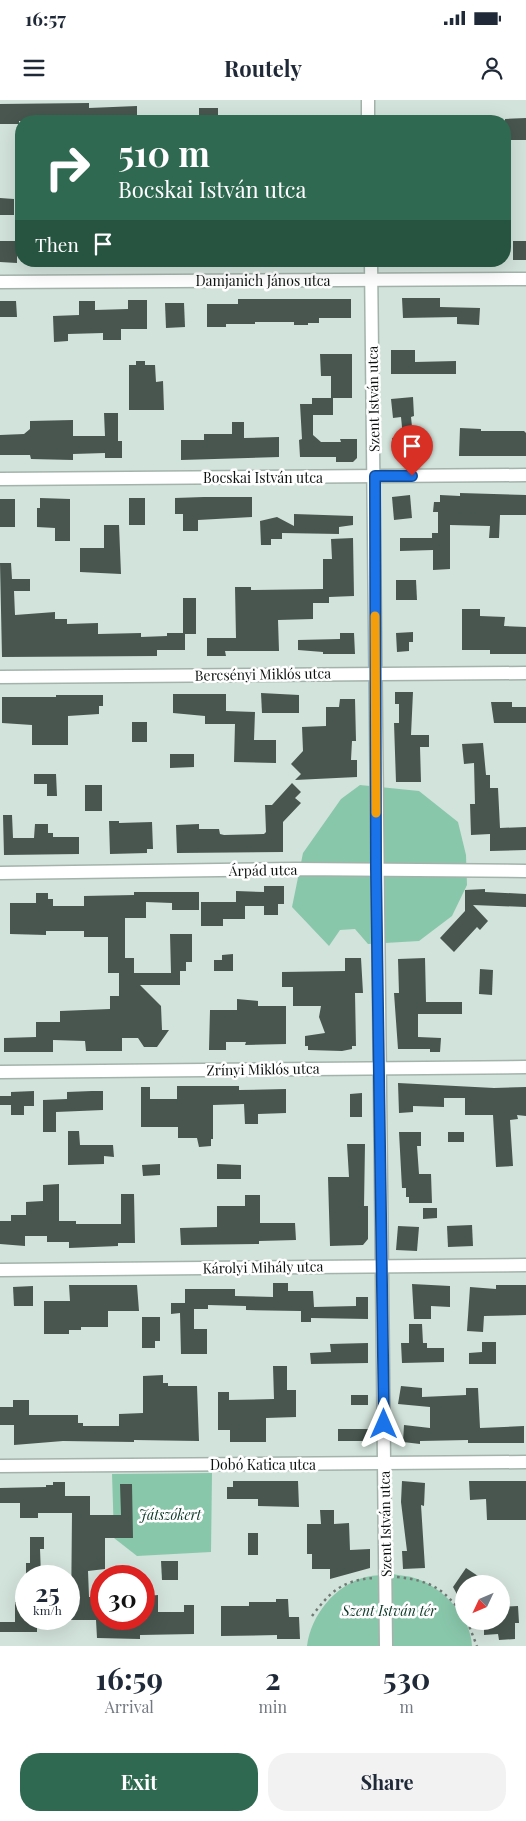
<!DOCTYPE html>
<meta charset="utf-8">
<style>
:root{--surface:#fff;--page:#f2f2f3;--text:#1f2937;--muted:#747a83;--accent:#306951}
body{margin:0;font-family:"Playfair Display",serif;background:var(--page);color:var(--text);height:100vh;display:flex;flex-direction:column;font-size:19px;white-space:nowrap}
*{box-sizing:border-box;margin:0}
p{font-size:16px;color:var(--muted)}
.icon{flex:none;width:28px;height:28px;fill:none;stroke:currentColor;stroke-width:2;stroke-linecap:round;stroke-linejoin:round}
.map{position:relative;height:1546px;overflow:hidden}
.side{display:flex;flex-direction:column;background:var(--surface);flex:1}
.side>*{flex:none}
.banner{position:absolute;left:15px;top:15px;width:496px;height:152px;border-radius:20px;box-shadow:0 5px 20px #0002;background:#306951;color:#fff;overflow:hidden}
.needle{width:32px;rotate:226deg}
.tools{position:absolute;left:455px;top:1475px;display:grid;gap:10px}
.tools a{display:grid;place-items:center;width:55px;height:55px;border-radius:50%;background:var(--surface);box-shadow:0 5px 20px #0002;font-size:25px}
.speed{position:absolute;left:15px;top:1465px;display:flex;gap:10px;font-size:25px;font-weight:700;text-align:center}
.speed>*{display:grid;place-content:center;width:65px;height:65px;border-radius:50%;background:var(--surface);box-shadow:0 5px 20px #0002;line-height:1}
.speed small{font-size:12px;font-weight:400}
.speed .limit{border:8px solid #d22;background:#fff;color:#111}
.pin{position:absolute;display:grid;place-items:center;width:42px;height:42px;color:#fff;margin:-51px -21px;border-radius:50% 50% 50% 0;rotate:-45deg;box-shadow:0 0 5px #0007}
.pin .icon{rotate:45deg}
.me{position:absolute;width:55px;margin:-28px;rotate:0deg;stroke-linejoin:round;filter:drop-shadow(0 0 4px #0008)}
.turn{display:flex;align-items:center;gap:18px;height:105px;padding:0 20px;font-size:22px}
.turn .icon{width:65px;height:65px;stroke-width:2.5}
.turn b{display:block;font-size:35px;line-height:42px}
.then{display:flex;align-items:center;height:48px;padding:0 20px;background:#0003;gap:10px;font-size:19px}
.eta{display:flex;justify-content:space-evenly;align-items:center;height:85px;text-align:center}
.eta b{font-size:30px;font-weight:700;line-height:35px}
.primary-button{display:flex;gap:10px;margin-top:auto;padding:10px 20px}
.primary-button a{flex:1;height:58px;border-radius:20px;background:var(--accent);color:#fff;font-size:20px;font-weight:700;line-height:58px;text-align:center}
.primary-button a+a{background:var(--page);color:var(--text)}
.status{display:flex;justify-content:space-between;align-items:center;height:35px;padding:0 25px;background:var(--surface);direction:ltr}
.status svg{height:14px;fill:currentColor}
header{display:flex;justify-content:space-between;align-items:center;height:65px;padding:0 20px;background:var(--surface);font-size:22px;font-weight:700}
.map>svg:first-child{display:block}
.green{fill:#89c7ab}
.building{fill:#48564f}
.lines{fill:none;stroke-linecap:round;stroke-linejoin:round}
.minor-casing{stroke:#a3b3ab;stroke-width:15}
.path{stroke:#6f7a75;stroke-width:2.5;stroke-dasharray:2.5 4;stroke-linecap:butt}
.minor{stroke:#fff;stroke-width:12}
.route-casing{stroke:#114b97;stroke-width:12}
.route{stroke:#1a73e8;stroke-width:9}
.slow{stroke:#f59e0b;stroke-width:9}
.labels{text-anchor:middle;dominant-baseline:central;stroke-width:5;stroke-linejoin:round;paint-order:stroke}
.street-label{font-size:14px;fill:#0c120f;stroke:#fff}
.park-label{font-size:14px;font-style:italic;fill:#0e3929;stroke:#fff}
</style>
<div class="status"><b>16:57</b><svg viewBox="0 0 49 12"><path d="M0 12V9h3v3zM5 12V6h3v6zM10 12V3h3v9zM15 12V0h3v12zM26 1h20v11H26zM47 4h2v5h-2z"/></svg></div>
<header><svg class="icon" aria-label="menu" viewBox="0 0 24 24"><path d="M4 6h16M4 12h16M4 18h16"/></svg>Routely<svg class="icon" aria-label="person" viewBox="0 0 24 24"><circle cx="12" cy="8" r="4"/><path d="M4 21q1-7 8-7t8 7"/></svg></header>
<div class="map">
<svg width="526" height="1546" viewBox="0 0 526 1546">
<rect width="100%" height="100%" fill="#d2e3db"/>
<!-- green -->
<g class="green">
<path d="M360,685L419,691L458,722L466,755L467,785L452,816L419,841L368,844L355,829L340,830L329,846L292,807L303,753L341,699Z"/>
<path d="M212,1373L211,1452L137,1456L114,1438L112,1374Z"/>
<path d="M393,1474C402,1476 412,1476 420,1480C445,1490 471,1518 472,1546H307C311,1515 335,1485 366,1477C374,1475 384,1475 393,1474Z"/>
</g>
<!-- building -->
<g class="building">
<path d="M89,3V8L137,6V21H19V24H0V4Z"/>
<rect x="199" y="8" width="19" height="13"/>
<path d="M526,18V40H505V19Z"/>
<path d="M0,98L14,99V115H0Z"/>
<path d="M0,141H17V163L0,162Z"/>
<rect x="513" y="141" width="13" height="19"/>
<path d="M402,198H440V207L480,208L479,225L457,224V217L403,218Z"/>
<path d="M238,199H351V218H319V223H308V225H294V222H255V224H226V227H207V204H238Z"/>
<path d="M128,200H147V229H121V240H103V233L68,234V241L54,242L53,216L79,215V201H95V210L128,209Z"/>
<path d="M0,201H16L17,217H0Z"/>
<path d="M165,203H184L185,227L166,228Z"/>
<path d="M391,250H415V262L456,261V274H391Z"/>
<path d="M320,254H352V298H333V315H313V335L321,342H341L340,339H357V358L353,362H336V357H300L299,340L302,339L300,304H312V298H331V276H321Z"/>
<path d="M136,261H145V265H155L156,282L163,281L164,310H129V265H136Z"/>
<path d="M413,297L414,316L411,317L415,355L394,357L392,338L403,337L401,317L393,318L391,299Z"/>
<path d="M104,313H118V341H122V358H105V353L73,354V360L31,359L30,355H0V335L24,334L30,329V321L73,320V336H105Z"/>
<path d="M232,322H244V338L279,337V357L181,360V340H204V334H232Z"/>
<path d="M460,328L481,329V331H524L526,333V356H459Z"/>
<path d="M460,393L526,395V415H500L499,438H489L490,426L450,425V469L433,470V450L400,451V438H432V433H438V412H433L434,402H440V395L460,396Z"/>
<path d="M410,395L412,418L394,420L392,397Z"/>
<path d="M204,397H252V417L198,420V431H183V414H175V398Z"/>
<path d="M40,398L70,399V441H55V428L37,427V408H40Z"/>
<rect x="129" y="398" width="16" height="27"/>
<rect x="0" y="399" width="15" height="28"/>
<path d="M294,414L353,416V425L339,427V434L282,433V439H271V445H261L260,421L277,417L294,426Z"/>
<path d="M104,425H119L121,474L80,472V448H104Z"/>
<path d="M353,438L354,496L329,497V503H313V519L278,520L279,551H225L226,556H207V538H236L235,487H251V490L323,489V459H332L331,439Z"/>
<path d="M0,463H11L12,479H30V491H14L15,515L55,512V519H67V524L98,523V534L141,533V537L167,536V533H183V498H196V534H185V550H157V556L2,557Z"/>
<path d="M396,480H416L417,500H396Z"/>
<path d="M462,509H480V516L505,517L504,526L526,527V554H490V550H462Z"/>
<path d="M413,532V542H409V551L397,552L396,533Z"/>
<path d="M340,533H354L355,554H323V552L298,550V540L340,539Z"/>
<path d="M395,592H413L411,635H429V647H420L421,682H396L394,623H399V604H395Z"/>
<path d="M261,593L299,595V613H262Z"/>
<path d="M173,594H226V611L255,612L254,640H276V663L234,662L235,624H205V616L173,613Z"/>
<path d="M56,595H103V606H99V614L68,616V645H32V625L2,623V597H56Z"/>
<path d="M340,599H355L356,641H352L351,660H357V677L295,680L301,674L291,664L303,651L302,627L326,626V607H339Z"/>
<path d="M491,602H512V607H526V623H494Z"/>
<rect x="132" y="622" width="15" height="20"/>
<path d="M483,643L486,675H490V688H498L500,728L526,727V750L490,751V734L471,735L470,704H475L474,663L464,664L462,644Z"/>
<path d="M170,654H194V667L170,668Z"/>
<path d="M34,674H56L57,696H47V684H34Z"/>
<path d="M292,683L301,692L295,698L301,703L283,722V752L177,753L176,725L199,724V729H219L220,734L224,735L264,734L266,732L265,705H272Z"/>
<rect x="85" y="685" width="17" height="26"/>
<path d="M3,715H12L13,738H34L35,724H48V733H53V737H79V754L4,755Z"/>
<path d="M109,721H119V723L152,722L153,749H147V753L110,754Z"/>
<path d="M264,786H284V804H278V815H264V806H245V819H223V826H201V802H236V791L264,792Z"/>
<path d="M485,789V792L526,794V807L473,805L488,821L480,830L477,827L454,852L440,838L465,811V790Z"/>
<path d="M134,792H199V810H172V803L146,802V818H125V858H134V873H171L170,834H192V862H186V871H180V885H140L161,906L162,930H169L157,947H144L138,938H122V951H86L85,941L53,940V952H4V938L36,937V922H60V911L110,909V896H119V873H108V837H84V831H46V835L10,834V803H36V793H48V799H53V806H84V796L134,795Z"/>
<path d="M233,854V871H214V860H222V855Z"/>
<path d="M345,858H361L363,893H355L356,946H352V949L342,951L308,950V946H305V936L325,933L319,917L321,906H293V887H282V872L345,871Z"/>
<path d="M425,858L426,902H462V914H418V937L441,938L440,952H430V949H398L394,893H399L398,859Z"/>
<path d="M480,869L493,870L492,895L479,894Z"/>
<path d="M237,899L258,901V906H286V944L245,945L246,942H226V950H209L210,910H237Z"/>
<path d="M398,983L494,988L526,987V1016L517,1015L518,1019L510,1020L513,1066L496,1067L493,1015H465V998H444V1007L413,1006V1012L399,1013Z"/>
<path d="M177,986H239V990L286,989V1013L258,1014V1024H245L244,1004L213,1005V1039H211V1046L199,1047L197,1038H178V1027H141V987H150V999H177Z"/>
<path d="M34,991V1006H24V1015H11V1005H0V996H11V992Z"/>
<path d="M92,991H103V1010L56,1012V1032H43V1000L67,999V992Z"/>
<path d="M362,993V1017H350V994Z"/>
<path d="M68,1031H79L80,1045H113L114,1057L104,1056V1064L68,1065Z"/>
<path d="M399,1032H421V1046H417L419,1074H431L432,1103H409V1097H406V1088H402Z"/>
<rect x="448" y="1032" width="16" height="10"/>
<path d="M347,1044H365L364,1106H368V1139L363,1145L330,1146L328,1077H349Z"/>
<path d="M160,1064V1075L143,1076L142,1065Z"/>
<path d="M217,1064L241,1065V1079H217Z"/>
<path d="M59,1084V1121H76V1124H121V1094H134L135,1143H118V1146L69,1148V1142H47V1136H25V1146L0,1144V1121H11V1115H26V1102L43,1101V1085Z"/>
<path d="M245,1095H260V1123H295L296,1140L259,1141V1144L181,1145L180,1128L217,1127V1106H245Z"/>
<path d="M423,1108H437V1118L423,1119Z"/>
<path d="M472,1125L473,1146L448,1147L447,1126Z"/>
<path d="M398,1126L419,1127L417,1151L396,1150Z"/>
<path d="M273,1183H288V1191H313L314,1207L356,1206V1197H368V1219L311,1218V1222H301V1211L246,1210V1206L208,1205V1209H194V1229H207V1254H181L180,1213L171,1214V1203H185V1189H235V1196L273,1197Z"/>
<path d="M412,1184L450,1186V1207L431,1206V1219H414Z"/>
<path d="M69,1185H137L139,1211H108V1227H81V1230H69V1234H44V1201H70Z"/>
<path d="M496,1185H526V1215L484,1216L483,1232L467,1231L470,1187L496,1189Z"/>
<path d="M33,1186V1206H14L13,1187Z"/>
<path d="M142,1217H160V1241H155V1248H142Z"/>
<path d="M409,1224H422L423,1243H427V1248H444V1262L402,1263L401,1243H409Z"/>
<path d="M482,1242H496V1264H469V1253L482,1252Z"/>
<path d="M368,1243V1263L311,1264L310,1253L331,1252L330,1244Z"/>
<path d="M273,1266H287V1290H296V1317L266,1318V1342H230V1330H218V1292H229V1300L274,1299Z"/>
<path d="M163,1275V1283H168V1286H197L199,1341L134,1340V1342L63,1341L14,1345V1325H0V1307H13V1300H29V1315H78V1323H83V1326H119V1314L143,1313V1276Z"/>
<path d="M401,1286L422,1288V1297L466,1295V1288H478L480,1328L524,1326V1343H468V1340L420,1341V1344L403,1342L404,1325L430,1328V1307L398,1304Z"/>
<rect x="351" y="1295" width="17" height="10"/>
<rect x="338" y="1329" width="31" height="12"/>
<path d="M233,1381H298L299,1407L258,1406V1399H227V1387H233Z"/>
<path d="M402,1381L425,1383L424,1406L421,1405L425,1468L403,1469L402,1451H407L401,1402Z"/>
<path d="M469,1381H526V1420H487L486,1399L470,1400Z"/>
<path d="M53,1382H65V1396H90V1415H121L120,1384H132L133,1438H105V1469L88,1471L89,1497H101V1519H147L148,1496L158,1495V1512H184V1505H194V1534L140,1535V1539L97,1538L96,1520H71L72,1413H38V1418H20V1403H0V1388L46,1387V1385H53Z"/>
<path d="M320,1410H334V1424L349,1423L350,1450L370,1449V1468L330,1479V1469H312V1454H307V1424H321Z"/>
<rect x="248" y="1433" width="10" height="22"/>
<path d="M30,1437H44V1449H40L41,1475H26V1463H30Z"/>
<path d="M161,1461H178V1480H162Z"/>
<path d="M466,1468L478,1476L472,1484H464V1507L453,1487Z"/>
<path d="M276,1499H288L289,1517H299L300,1539H277V1535L221,1536V1506H249V1502H276Z"/>
<path d="M15,1502H26V1519H37V1532H0V1522H15Z"/>
<path d="M518,1506L519,1523H515V1539L499,1540L498,1534L484,1535V1521H501V1507Z"/>
</g>
<g class="lines">
<!-- minor casing -->
<g class="minor-casing">
<g id="minor">
<path d="M368,0V21"/>
<path d="M371,161L386,1546"/>
<path d="M0,182L526,179"/>
<path d="M0,379L526,375"/>
<path d="M0,577L526,573"/>
<path d="M0,773L295,769L526,771"/>
<path d="M0,972L526,967"/>
<path d="M0,1170L526,1165"/>
<path d="M0,1366L526,1362"/>
</g>
</g>
<!-- path -->
<g class="path">
<path d="M397,1477C432,1481 442,1488 464,1515"/>
<path d="M312,1516C330,1492 342,1480 374,1478"/>
<path d="M467,1521L477,1546"/>
</g>
<!-- minor -->
<use href="#minor" class="minor"/>
</g>
<g class="lines">
<!-- route casing -->
<g class="route-casing">
<path id="route" d="M384,1324L376,769L375,376H412"/>
</g>
<!-- route -->
<use href="#route" class="route"/>
<!-- slow -->
<path class="slow" d="M375,516L376,713"/>
</g>
<g class="labels">
<!-- street labels -->
<g class="street-label">
<text x="263" y="180">Damjanich János utca</text>
<text transform="translate(373 299) rotate(-91)">Szent István utca</text>
<text x="263" y="377">Bocskai István utca</text>
<text transform="translate(263 574) rotate(-1)">Bercsényi Miklós utca</text>
<text transform="translate(263 770) rotate(-1)">Árpád utca</text>
<text transform="translate(263 969) rotate(-1)">Zrínyi Miklós utca</text>
<text transform="translate(263 1167) rotate(-1)">Károlyi Mihály utca</text>
<text x="263" y="1364">Dobó Katica utca</text>
<text transform="translate(385 1424) rotate(-91)">Szent István utca</text>
</g>
<!-- park labels -->
<g class="park-label">
<text x="170" y="1414">Játszókert</text>
<text x="389" y="1510">Szent István tér</text>
</g>
</g>
</svg>
<div class="tools">
<a><svg class="needle" viewBox="-14 -14 28 28"><path d="M0-13l5 13h-10z" fill="#e53935"/><path d="M0 13l5-13h-10z" fill="#747a83"/></svg></a>
</div>
<div class="speed"><div>25<small>km/h</small></div><div class="limit">30</div></div>
<div class="pin" style="left:412px;top:376px;background:#d93025"><svg class="icon" aria-label="arrive" viewBox="0 0 24 24"><path d="M6 21V4h12l-3 4 3 4H6"/></svg></div>
<svg class="me" style="left:384px;top:1324px" viewBox="-20 -20 40 40"><path d="M0-17L14 15 0 8-14 15z" fill="#1a73e8" stroke="#fff" stroke-width="4"/></svg>
<div class="banner">
<div class="turn"><svg class="icon" aria-label="right" viewBox="0 0 24 24"><path d="M7 20v-9h11M14 6l5 5-5 5"/></svg><div><b>510 m</b>Bocskai István utca</div></div>
<div class="then">Then<svg class="icon" aria-label="arrive" viewBox="0 0 24 24"><path d="M6 21V4h12l-3 4 3 4H6"/></svg></div>
</div>
</div>
<section class="side">
<div class="eta">
<div><b>16:59</b><p>Arrival</p></div>
<div><b>2</b><p>min</p></div>
<div><b>530</b><p>m</p></div>
</div>
<div class="primary-button"><a>Exit</a><a>Share</a></div>
</section>
